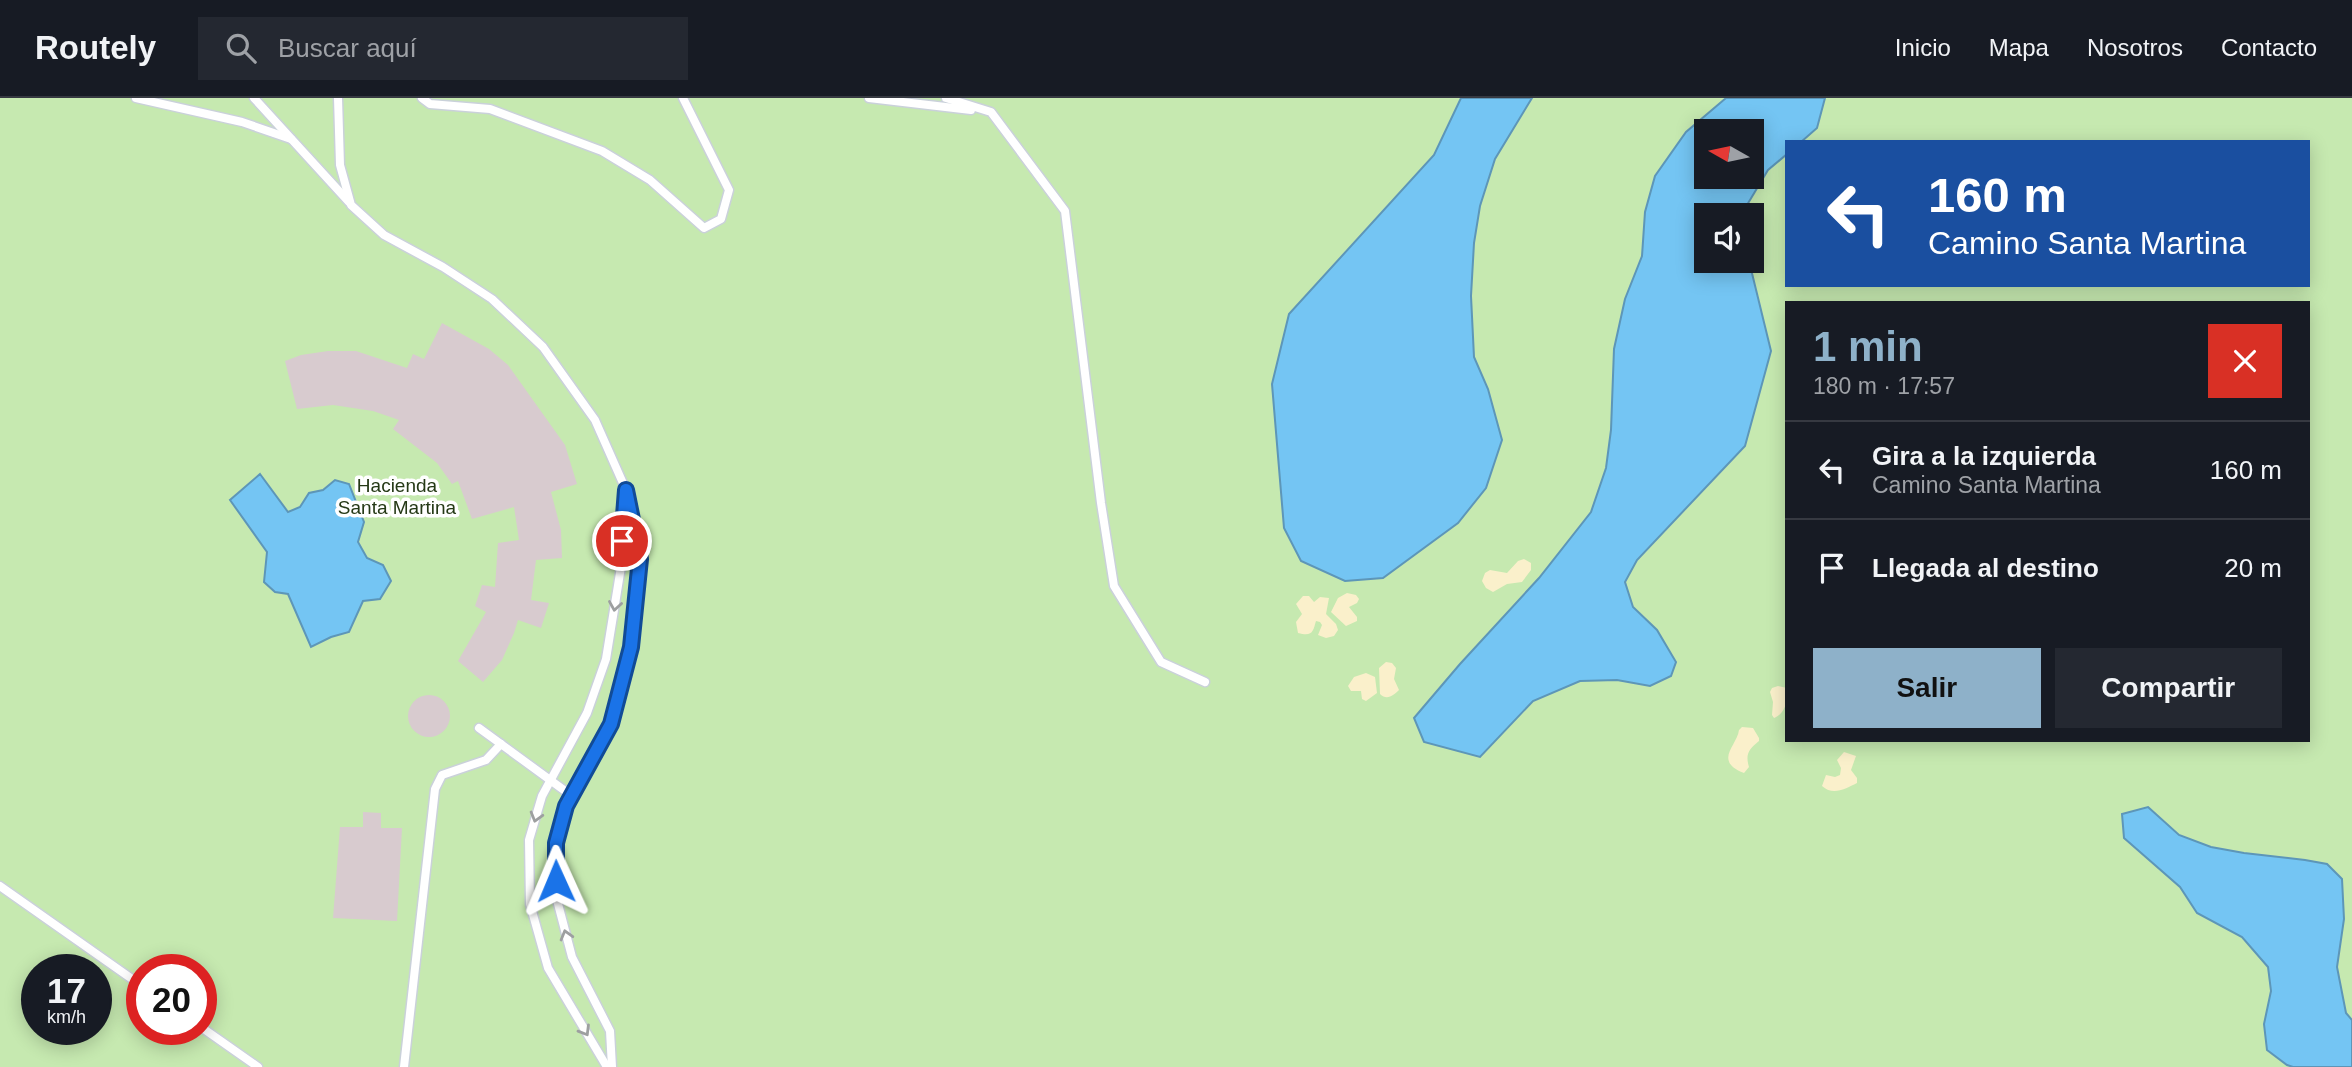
<!DOCTYPE html>
<html lang="es">
<meta charset="utf-8">
<style>
:root{--surface:#171b24;--page:#242831;--text:#f1f3f6;--muted:#9ea1a6;--line:#363941;--accent:#8eb1c9}
body{margin:0;font-family:Helvetica,sans-serif;background:var(--page);color:var(--text);height:100vh;display:flex;flex-direction:column;font-size:26px;white-space:nowrap}
*{box-sizing:border-box;margin:0}
p{font-size:23px;color:var(--muted)}
.icon{flex:none;width:38px;height:38px;fill:none;stroke:currentColor;stroke-width:2;stroke-linecap:round;stroke-linejoin:round}
.map{position:relative;flex:1;overflow:hidden}
.drawer{position:absolute;left:1785px;top:203px;width:525px;height:441px;display:flex;flex-direction:column;background:var(--surface);border-radius:0px;box-shadow:0 4px 18px #0003}
.drawer>*{flex:none}
.top-card{position:absolute;left:1785px;top:42px;width:525px;height:147px;border-radius:0px;box-shadow:0 4px 18px #0003;background:#1a4fa0;color:#fff;overflow:hidden}
.needle{width:46px;rotate:279deg}
.tools{position:absolute;left:1694px;top:21px;display:grid;gap:14px}
.tools a{display:grid;place-items:center;width:70px;height:70px;border-radius:0px;background:var(--surface);box-shadow:0 4px 18px #0003;font-size:35px}
.speed{position:absolute;left:21px;top:856px;display:flex;gap:14px;font-size:35px;font-weight:700;text-align:center}
.speed>*{display:grid;place-content:center;width:91px;height:91px;border-radius:50%;background:var(--surface);box-shadow:0 4px 18px #0003;line-height:1}
.speed small{font-size:18px;font-weight:400}
.speed .limit{border:10px solid #d22;background:#fff;color:#111}
.pin{position:absolute;display:grid;place-items:center;width:60px;height:60px;color:#fff;margin:-30px;border:4px solid #fff;border-radius:50%;box-shadow:0 2px 7px #0007}
.me{position:absolute;width:77px;margin:-38px;rotate:359deg;stroke-linejoin:round;filter:drop-shadow(0 0 5px #0008)}
.turn{display:flex;align-items:center;gap:24px;height:147px;padding:0 28px;font-size:32px}
.turn .icon{width:91px;height:91px;stroke-width:2.5}
.turn b{display:block;font-size:49px;line-height:60px}
.round{display:grid;place-items:center;flex:none;width:74px;height:74px;border-radius:0px;background:var(--page)}
.headline{display:flex;align-items:center;justify-content:space-between;height:119px;padding:0 28px}
h1{font-size:42px;font-weight:800;line-height:52px;color:var(--accent)}
.cta{display:flex;gap:14px;margin-top:auto;padding:14px 28px}
.cta a{flex:1;height:80px;border-radius:0px;background:var(--accent);color:#111;font-size:28px;font-weight:800;line-height:80px;text-align:center}
.cta a+a{background:var(--page);color:var(--text)}
ul{padding:0;list-style:none}
li{display:flex;align-items:center;gap:21px;height:98px;padding:0 28px;border-top:2px solid var(--line)}
li div{flex:1}
li b{display:block;font-size:26px}
li em{font-style:normal}
header{display:flex;align-items:center;gap:42px;box-sizing:border-box;height:98px;padding:0 35px;background:var(--surface);border-bottom:2px solid var(--line)}
header strong{font-size:33px}
nav{display:flex;gap:38px;margin-inline-start:auto;font-size:24px}
.search{width:490px;height:63px;background:var(--page);display:flex;align-items:center;gap:18px;box-sizing:border-box;padding:0 24px;border-radius:0px;color:var(--muted);font-size:26px}
.map>svg:first-child{display:block}
.green{fill:#c6e9b0;fill-rule:evenodd}
.sand{fill:#faf0cb}
.water{fill:#74c5f3;stroke:#5d96b8;stroke-width:2;fill-rule:evenodd}
.building{fill:#d8cbcf}
.lines{fill:none;stroke-linecap:round;stroke-linejoin:round}
.service-casing{stroke:#cad1da;stroke-width:11}
.service{stroke:#fff;stroke-width:8}
.oneway{stroke:#9d9fa0}
.route-casing{stroke:#114b97;stroke-width:18}
.route{stroke:#1a73e8;stroke-width:12}
.labels{text-anchor:middle;dominant-baseline:central;stroke-width:7;stroke-linejoin:round;paint-order:stroke}
.park-label{font-size:19px;fill:#253916;stroke:#fff}
</style>
<header>
<strong>Routely</strong>
<div class="search"><svg class="icon" aria-label="search" viewBox="0 0 24 24"><circle cx="10" cy="10" r="6"/><path d="M15 15l6 6"/></svg>Buscar aquí</div>
<nav><a>Inicio</a><a>Mapa</a><a>Nosotros</a><a>Contacto</a></nav>
</header>
<div class="map">
<svg width="2352" height="969" viewBox="0 0 2352 969">
<rect width="100%" height="100%" fill="#f7fafe"/>
<!-- green -->
<path class="green" d="M0,0H2352V969H0ZM1706,33H1752V79H1706ZM1787,44H2308V187H1787ZM1706,117H1752V163H1706ZM1787,205H2308V642H1787ZM37,872H96V931H37ZM142,872H201V931H142Z"/>
<!-- sand -->
<g class="sand">
<path d="M1524,461L1531,465V472L1522,484L1507,486L1493,494L1486,490L1482,483L1485,475L1490,472L1507,475L1518,463Z"/>
<path d="M1347,495L1356,497L1359,501L1357,505L1349,509L1357,519V523L1346,528L1331,514L1338,500Z"/>
<path d="M1303,498H1309L1314,504L1320,499L1329,500L1326,516L1336,526L1338,532L1334,538L1326,540L1318,537L1322,527L1320,524L1316,523C1313,533 1313,539 1298,535L1296,524L1302,516L1296,506Z"/>
<path d="M1386,564L1392,565L1396,570L1394,581L1399,592C1394,597 1387,603 1380,596L1379,570Z"/>
<path d="M1366,575L1375,579L1377,595L1366,603L1362,601L1361,593H1351L1348,588L1354,579Z"/>
<path d="M1778,588L1787,590C1787,601 1787,615 1774,620L1772,617L1773,604L1770,594L1772,590Z"/>
<path d="M1742,629L1753,630L1759,640V643C1749,651 1745,656 1749,669L1744,675C1713,663 1737,648 1739,632Z"/>
<path d="M1844,654L1856,658L1851,672L1857,680V685C1845,691 1833,698 1822,688L1826,677L1835,679L1840,677L1841,670L1837,662Z"/>
</g>
<!-- water -->
<g class="water">
<path d="M1461,0H1532L1495,61L1480,108L1474,145L1471,198L1474,259L1488,291L1502,342L1486,390L1458,425L1383,480L1345,483L1301,463L1284,430L1272,286L1289,216L1434,57Z"/>
<path d="M1726,0H1825L1817,30L1801,44H1787V56L1768,72L1741,117H1706V163H1749L1771,253L1745,348L1637,462L1625,484L1633,509L1657,532L1676,564L1671,578L1650,588L1617,582L1580,583L1533,603L1480,659L1424,644L1414,620L1460,566L1539,480L1591,414L1606,370L1611,332L1614,251L1625,201L1642,158L1645,114L1655,78L1686,34ZM1706,33H1752V79H1706Z"/>
<path d="M260,376L288,414L300,409L309,395L323,392L335,382L349,386L364,424L358,444L367,460L383,467L391,483L380,501L363,503L349,534L331,539L311,549L288,496L275,494L264,484L267,454L230,402Z"/>
<path d="M2148,709L2179,737L2211,749L2244,755L2305,762L2327,766L2342,781L2344,821L2337,869L2346,915L2352,922V969H2293L2287,967L2267,952L2264,926L2271,893L2268,869L2242,839L2197,815L2180,789L2124,740L2122,716Z"/>
</g>
<!-- building -->
<g class="building">
<path d="M442,225L489,251L508,267L565,347L577,386L551,394L561,432L562,460L536,462L531,502L549,505L541,530L518,522L514,535L502,562L483,584L458,563L486,514L475,508L482,487L495,489L498,445L519,442L514,409L472,421L458,383L452,386L437,365L393,331L399,322L373,313L333,307L297,311L285,263L301,257L328,253H356L407,270L413,256L424,261Z"/>
<circle cx="429" cy="618" r="21"/>
<path d="M363,714L381,715V730H402L397,823L333,820L340,729H363Z"/>
</g>
<g class="lines">
<!-- service casing -->
<g class="service-casing">
<g id="service">
<path d="M136,0L242,24L291,41"/>
<path d="M254,0L349,104"/>
<path d="M338,0L340,67L351,107L384,137L443,169L492,201L543,249L595,322L626,392L640,461L631,549L611,626L566,708L556,745L557,802L572,859L610,933L612,969"/>
<path d="M422,0L430,6L490,11L602,53L650,82L704,130L721,121L729,92L683,0"/>
<path d="M869,0L971,12"/>
<path d="M946,0L991,14L1065,113L1101,405L1114,488L1161,564L1205,584"/>
<path d="M479,630L572,698"/>
<path d="M0,788L142,888"/>
<path d="M201,929L258,969"/>
<path d="M404,969L435,691L442,677L486,662L501,646"/>
<path d="M607,969L548,870L530,806L529,742L542,698L587,615L606,561L621,469L625,402"/>
</g>
</g>
<!-- service -->
<use href="#service" class="service"/>
</g>
<!-- one-way arrows -->
<defs><path id="oneway-chevron" d="M-2-3.5L2.5 0L-2 3.5" fill="none" stroke-width="1.6" stroke-linecap="round" stroke-linejoin="round" transform="scale(1.75)"/></defs>
<g class="oneway">
<use href="#oneway-chevron" transform="translate(615 508) rotate(99)"/>
<use href="#oneway-chevron" transform="translate(536 719) rotate(106)"/>
<use href="#oneway-chevron" transform="translate(566 837) rotate(-106)"/>
<use href="#oneway-chevron" transform="translate(585 933) rotate(59)"/>
</g>
<g class="lines">
<!-- route casing -->
<g class="route-casing">
<path id="route" d="M556,783V745L566,708L611,626L631,549L640,461L626,392L622,443"/>
</g>
<!-- route -->
<use href="#route" class="route"/>
</g>
<g class="labels">
<!-- park labels -->
<g class="park-label">
<text x="397" y="387">Hacienda<tspan x="397" dy="22">Santa Martina</tspan></text>
</g>
</g>
</svg>
<div class="tools">
<a><svg class="needle" viewBox="-14 -14 28 28"><path d="M0-13l5 13h-10z" fill="#e53935"/><path d="M0 13l5-13h-10z" fill="#9ea1a6"/></svg></a>
<a><svg class="icon" aria-label="sound" viewBox="0 0 24 24"><path d="M4 9h4l5-4v14l-5-4H4zM17 9q2 3 0 6"/></svg></a>
</div>
<div class="speed"><div>17<small>km/h</small></div><div class="limit">20</div></div>
<div class="pin" style="left:622px;top:443px;background:#d93025"><svg class="icon" aria-label="arrive" viewBox="0 0 24 24"><path d="M6 21V4h12l-3 4 3 4H6"/></svg></div>
<svg class="me" style="left:556px;top:783px" viewBox="-20 -20 40 40"><path d="M0-17L14 15 0 8-14 15z" fill="#1a73e8" stroke="#fff" stroke-width="4"/></svg>
<div class="top-card">
<div class="turn"><svg class="icon" aria-label="left" viewBox="0 0 24 24"><path d="M17 20v-9H6M10 6l-5 5 5 5"/></svg><div><b>160 m</b>Camino Santa Martina</div></div>
</div>
<section class="drawer">
<div class="headline"><div><h1>1 min</h1><p>180 m · 17:57</p></div><a class="round" style="background:#d93025;color:#fff"><svg class="icon" aria-label="close" viewBox="0 0 24 24"><path d="M6 6l12 12M18 6L6 18"/></svg></a></div>
<ul>
<li><svg class="icon" aria-label="left" viewBox="0 0 24 24"><path d="M17 20v-9H6M10 6l-5 5 5 5"/></svg><div><b>Gira a la izquierda</b><p>Camino Santa Martina</p></div><em>160 m</em></li>
<li><svg class="icon" aria-label="arrive" viewBox="0 0 24 24"><path d="M6 21V4h12l-3 4 3 4H6"/></svg><div><b>Llegada al destino</b></div><em>20 m</em></li>
</ul>
<div class="cta"><a>Salir</a><a>Compartir</a></div>
</section>
</div>
